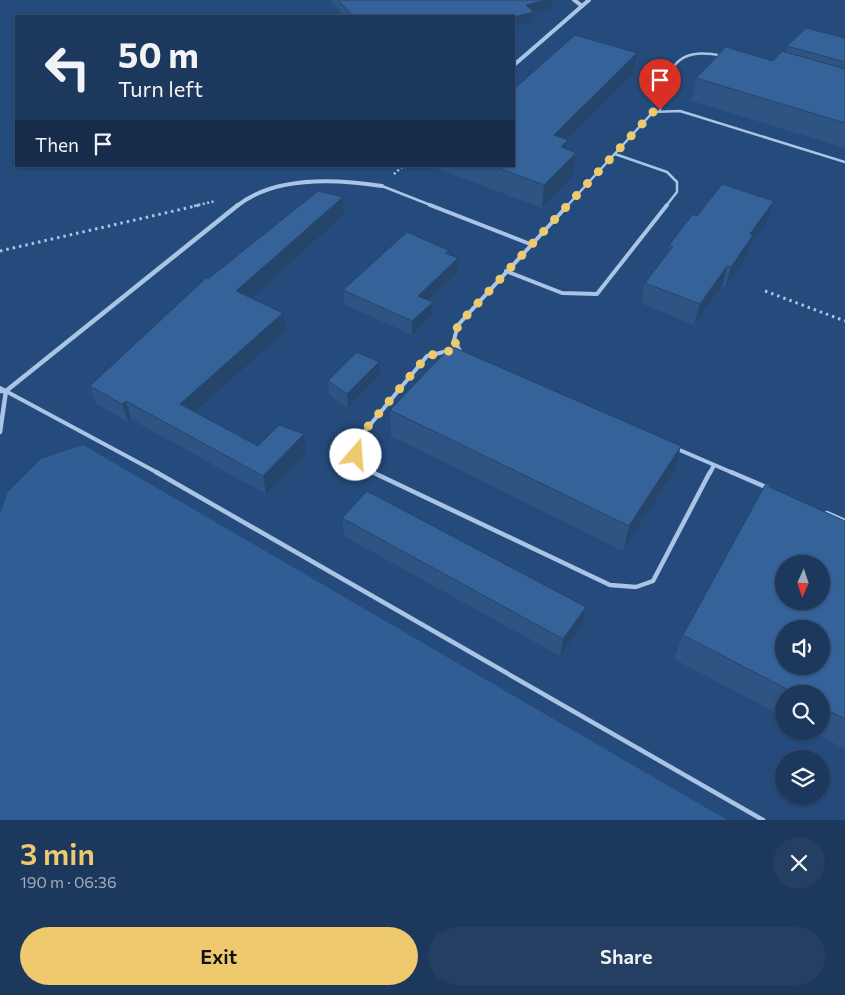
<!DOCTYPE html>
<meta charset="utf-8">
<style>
:root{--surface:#1c385d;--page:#253f63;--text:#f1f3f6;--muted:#a0acbc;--line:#3a5272;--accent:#eec96e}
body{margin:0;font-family:Commissioner,sans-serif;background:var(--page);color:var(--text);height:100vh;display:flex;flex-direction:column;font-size:19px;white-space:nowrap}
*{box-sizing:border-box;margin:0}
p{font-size:16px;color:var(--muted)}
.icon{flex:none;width:28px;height:28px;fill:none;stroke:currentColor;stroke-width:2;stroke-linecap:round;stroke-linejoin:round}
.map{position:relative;height:820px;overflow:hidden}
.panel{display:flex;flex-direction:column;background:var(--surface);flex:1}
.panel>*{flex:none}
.hud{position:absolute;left:15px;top:15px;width:500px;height:152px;border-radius:0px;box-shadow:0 1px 4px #0004,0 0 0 1px var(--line);background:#1c385d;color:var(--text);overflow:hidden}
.needle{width:32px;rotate:183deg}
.buttons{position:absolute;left:775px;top:555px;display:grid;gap:10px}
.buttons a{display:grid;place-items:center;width:55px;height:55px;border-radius:50%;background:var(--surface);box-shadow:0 1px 4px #0004,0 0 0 1px var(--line);font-size:25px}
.pin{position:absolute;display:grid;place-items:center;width:42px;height:42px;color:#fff;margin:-51px -21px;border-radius:50% 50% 50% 0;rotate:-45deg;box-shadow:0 0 5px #0007}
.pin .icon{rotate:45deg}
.me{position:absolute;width:55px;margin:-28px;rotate:18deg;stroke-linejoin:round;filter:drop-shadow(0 0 4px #0008)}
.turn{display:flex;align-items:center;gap:18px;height:105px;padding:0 20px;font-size:22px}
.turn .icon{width:65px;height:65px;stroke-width:2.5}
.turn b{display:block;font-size:35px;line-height:42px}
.then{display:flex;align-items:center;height:48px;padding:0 20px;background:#0003;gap:10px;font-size:19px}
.round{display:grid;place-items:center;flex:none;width:52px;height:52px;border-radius:26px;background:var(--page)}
.summary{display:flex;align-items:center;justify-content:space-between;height:85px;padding:0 20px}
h1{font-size:30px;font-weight:600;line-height:38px;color:var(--accent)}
.action{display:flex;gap:10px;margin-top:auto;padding:10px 20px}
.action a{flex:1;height:58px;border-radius:30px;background:var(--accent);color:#111;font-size:20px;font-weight:600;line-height:58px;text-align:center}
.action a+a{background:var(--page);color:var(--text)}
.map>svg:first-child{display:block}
.green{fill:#305d94}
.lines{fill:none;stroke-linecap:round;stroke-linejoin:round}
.path-far1{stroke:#a9c4e5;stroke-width:2.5;stroke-dasharray:2 2.5;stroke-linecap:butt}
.path{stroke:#a9c4e5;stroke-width:3;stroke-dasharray:2.5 4;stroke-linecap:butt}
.service-far2{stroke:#a9c4e5;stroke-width:2.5}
.service-far1{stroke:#a9c4e5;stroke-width:4}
.service{stroke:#a9c4e5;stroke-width:4.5}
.minor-far1{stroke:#a9c4e5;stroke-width:4}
.minor{stroke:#a9c4e5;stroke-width:4.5}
.wall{fill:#2e5484}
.shaded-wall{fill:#25456b}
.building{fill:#356299;stroke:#25456b;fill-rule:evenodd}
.route{stroke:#eec96e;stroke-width:9;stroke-dasharray:0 16.2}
</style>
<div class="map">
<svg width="845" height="820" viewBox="0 0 845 820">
<rect width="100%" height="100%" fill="#254b7c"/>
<!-- green -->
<path class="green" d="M83,445L727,820H0V514L8,492L41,459Z"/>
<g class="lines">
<!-- path-far1 -->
<g class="path-far1">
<path d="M394,174L403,166"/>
<path d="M194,206L216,201"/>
</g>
<!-- path -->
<g class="path">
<path d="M0,251L200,205"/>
<path d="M765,291L845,321"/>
</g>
<!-- service-far2 -->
<g class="service-far2">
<path d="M660,110C669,67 674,46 723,56"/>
<path d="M615,154L667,172L677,182V192L666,206"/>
<path d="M382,186L433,206"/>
<path d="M567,206L653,112L680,111L845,162"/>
</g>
<!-- service-far1 -->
<g class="service-far1">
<path d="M430,205L530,244"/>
<path d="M506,271L562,293L597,294L667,205"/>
<path d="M460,351L454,340L458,325L568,205"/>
<path d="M0,388L158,473"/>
<path d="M675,448L733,473"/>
<path d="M375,473L366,469L356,455L360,437L427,356L448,351"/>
<path d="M710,473L714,465"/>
</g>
<!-- service -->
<g class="service">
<path d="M156,472L763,820"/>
<path d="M372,472L610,585L636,587L653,581L710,472"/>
<path d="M731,472L768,488"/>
<path d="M827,513L845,521"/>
</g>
<!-- minor-far1 -->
<g class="minor-far1">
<path d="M574,0L582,6"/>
<path d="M514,65L589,0"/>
<path d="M237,206C274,176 337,179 382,186"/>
</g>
<!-- minor -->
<g class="minor">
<path d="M0,391H6L238,205"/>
<path d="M0,432L6,391"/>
</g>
</g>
<!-- wall -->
<g class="wall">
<path d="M330,0H553L552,8L534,13L533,22L514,16H344Z"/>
<path d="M845,38V148L692,101L696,78L773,61L786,52L787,46Z"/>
<path d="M633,75L568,140L567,150L576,153L573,176L542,208L431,166H514Z"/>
<path d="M343,197L344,214L251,298L286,331L195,413L258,446L307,452L266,494L131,419L128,422L96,404L90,386L208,279Z"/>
<path d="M774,201L768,221L750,246L747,256L725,288L722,286L694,325L641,303L645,283L667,255L669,245Z"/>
<path d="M448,250V254L457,273L428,300L433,302L432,316L412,335L344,304L343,290Z"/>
<path d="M380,376L348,408L329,395L328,381Z"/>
<path d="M390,410L674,472L623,551L391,436Z"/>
<path d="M342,518L586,607L582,625L560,656L344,536Z"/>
<path d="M845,521V749L811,731H821V694H784V717L674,659L683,635Z"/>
</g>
<!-- shaded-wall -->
<g class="shaded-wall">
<path d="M546,0H553L552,8L534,13L533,22L514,26V17L526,5Z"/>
<path d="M637,53L633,75L568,140L565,162L554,135Z"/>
<path d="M576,153L573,176L542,208L544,185Z"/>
<path d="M343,197L344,214L240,309L236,291Z"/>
<path d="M774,201L768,221L750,246L747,256L725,288L731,267L750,234Z"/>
<path d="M458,258L457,273L418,310V296Z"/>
<path d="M727,266L722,286L694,325L700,304Z"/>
<path d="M433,302L432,316L412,335V321Z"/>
<path d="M283,313L286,331L184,422L180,404Z"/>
<path d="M379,362L380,376L348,408L347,394Z"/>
<path d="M126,401L131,419L128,422L122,404Z"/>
<path d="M304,434L307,452L266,494L263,476Z"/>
<path d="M681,446L674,472L623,551L629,526Z"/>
<path d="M586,607L582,625L560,656L563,639Z"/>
</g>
<!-- building -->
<g class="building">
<path d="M338,0H546L526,5L534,12L514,17L353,16Z"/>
<path d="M806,28L845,38V62L787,46Z"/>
<path d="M575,35L637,53L554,135L568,140L561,147L576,153L544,185L493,166H514V89Z"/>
<path d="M726,47L773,61L782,51L845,69V123L696,78Z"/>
<path d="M722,184L774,201L750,234L753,235L731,267L727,266L700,304L645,283L673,246L669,245L693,214L697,216Z"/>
<path d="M318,191L343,197L236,291L283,313L180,404L258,446L279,425L304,434L263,476L126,401L122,404L90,386L206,278L208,279Z"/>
<path d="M407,232L448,250L445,253L458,258L418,296L433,302L412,321L343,290Z"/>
<path d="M451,346L681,446L629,526L390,410Z"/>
<path d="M357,352L379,362L347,394L328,381Z"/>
<path d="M765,485L845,521V719L821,707V694H796L683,635ZM784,564H821V601H784ZM784,629H821V666H784Z"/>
<path d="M367,491L586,607L563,639L342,518Z"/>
</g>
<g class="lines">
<!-- route -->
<path class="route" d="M356,455L360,436L427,356L458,349L454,340L458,325L653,112L660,110"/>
</g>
</svg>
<div class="buttons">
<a><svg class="needle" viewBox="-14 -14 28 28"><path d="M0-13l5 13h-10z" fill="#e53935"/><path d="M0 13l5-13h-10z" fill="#a0acbc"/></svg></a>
<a><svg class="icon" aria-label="sound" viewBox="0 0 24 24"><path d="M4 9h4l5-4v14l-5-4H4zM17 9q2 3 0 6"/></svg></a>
<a><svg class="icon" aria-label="search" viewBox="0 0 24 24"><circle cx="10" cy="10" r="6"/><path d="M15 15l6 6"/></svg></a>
<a><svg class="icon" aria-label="layers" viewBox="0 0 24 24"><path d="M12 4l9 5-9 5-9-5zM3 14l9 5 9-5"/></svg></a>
</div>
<div class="pin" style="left:660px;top:110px;background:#d93025"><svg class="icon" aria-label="arrive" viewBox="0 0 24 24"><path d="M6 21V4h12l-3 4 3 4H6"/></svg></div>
<svg class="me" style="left:356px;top:455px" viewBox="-20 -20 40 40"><circle r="19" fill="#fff"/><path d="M0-13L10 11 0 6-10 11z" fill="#eec96e"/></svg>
<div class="hud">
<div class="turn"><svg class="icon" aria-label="left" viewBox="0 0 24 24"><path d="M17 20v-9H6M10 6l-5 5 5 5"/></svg><div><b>50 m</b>Turn left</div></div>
<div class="then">Then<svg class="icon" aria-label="arrive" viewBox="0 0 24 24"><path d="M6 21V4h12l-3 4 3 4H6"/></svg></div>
</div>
</div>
<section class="panel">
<div class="summary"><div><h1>3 min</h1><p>190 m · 06:36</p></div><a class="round"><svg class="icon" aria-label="close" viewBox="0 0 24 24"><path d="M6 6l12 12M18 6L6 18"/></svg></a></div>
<div class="action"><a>Exit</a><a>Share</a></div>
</section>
